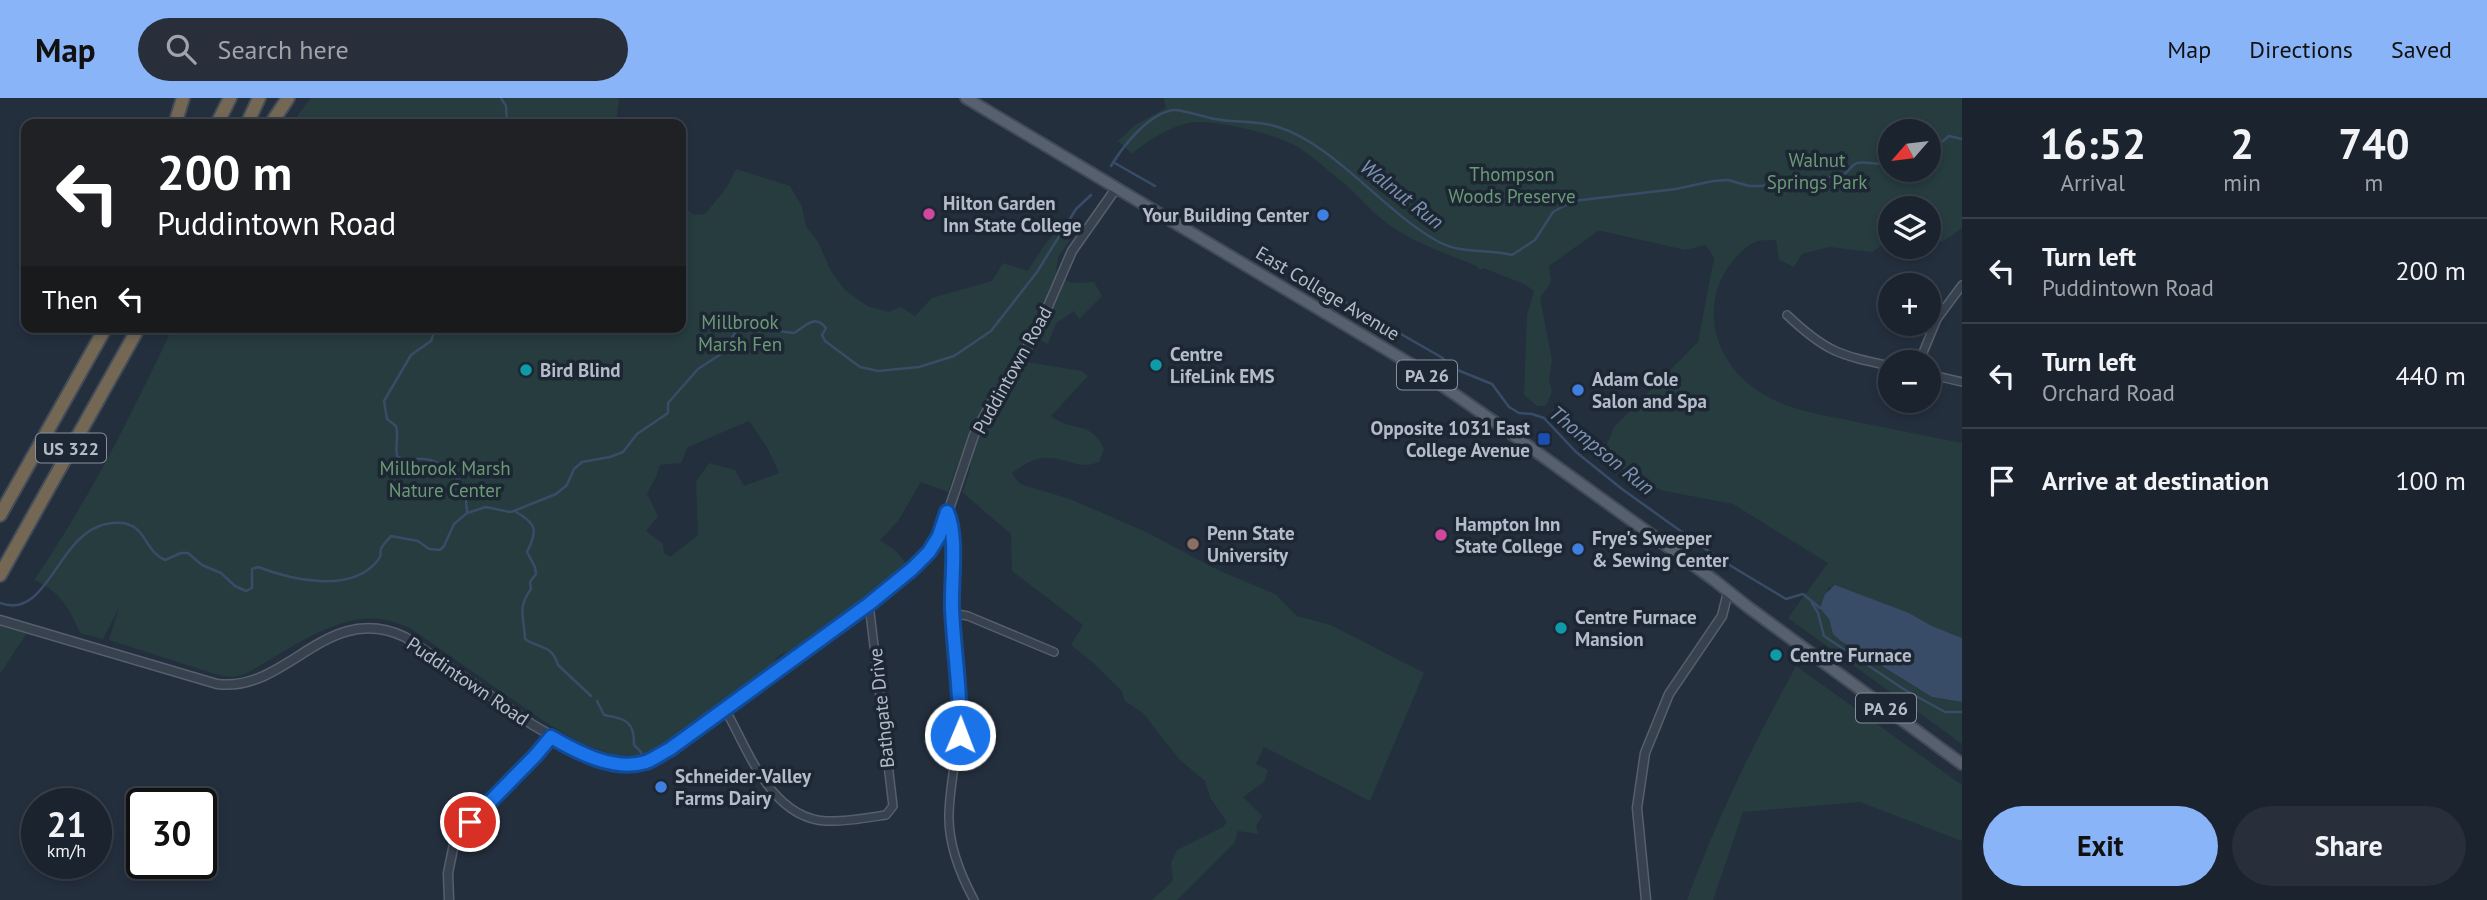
<!DOCTYPE html>
<meta charset="utf-8">
<style>
:root{--surface:#1b232e;--page:#282f3a;--text:#f1f3f6;--muted:#a0a4aa;--line:#39404a;--accent:#8ab4f8}
body{margin:0;font-family:"PT Sans",sans-serif;background:var(--page);color:var(--text);height:100vh;display:flex;flex-direction:column;font-size:26px;white-space:nowrap}
*{box-sizing:border-box;margin:0}
p{font-size:23px;color:var(--muted)}
.icon{flex:none;width:38px;height:38px;fill:none;stroke:currentColor;stroke-width:2;stroke-linecap:round;stroke-linejoin:round}
.map{position:relative;flex:1;overflow:hidden}
.side{display:flex;flex-direction:column;background:var(--surface);width:525px}
.side>*{flex:none}
.banner{position:absolute;left:21px;top:21px;width:665px;height:214px;border-radius:14px;box-shadow:0 4px 10px #0003,0 0 0 2px var(--line);background:#202124;color:#fff;overflow:hidden}
.needle{width:46px;rotate:242deg}
.fabs{position:absolute;left:1878px;top:21px;display:grid;gap:14px}
.fabs a{display:grid;place-items:center;width:63px;height:63px;border-radius:50%;background:var(--surface);box-shadow:0 4px 10px #0003,0 0 0 2px var(--line);font-size:35px}
.speed{position:absolute;left:21px;top:690px;display:flex;gap:14px;font-size:35px;font-weight:700;text-align:center}
.speed>*{display:grid;place-content:center;width:91px;height:91px;border-radius:50%;background:var(--surface);box-shadow:0 4px 10px #0003,0 0 0 2px var(--line);line-height:1}
.speed small{font-size:18px;font-weight:400}
.speed .limit{border:4px solid #111;border-radius:10px;background:#fff;color:#111}
.pin{position:absolute;display:grid;place-items:center;width:60px;height:60px;color:#fff;margin:-30px;border:4px solid #fff;border-radius:50%;box-shadow:0 2px 7px #0007}
.me{position:absolute;width:77px;margin:-38px;rotate:1deg;stroke-linejoin:round;filter:drop-shadow(0 0 5px #0008)}
.turn{display:flex;align-items:center;gap:24px;height:147px;padding:0 21px;font-size:32px}
.turn .icon{width:91px;height:91px;stroke-width:2.5}
.turn b{display:block;font-size:49px;line-height:60px}
.then{display:flex;align-items:center;height:66px;padding:0 21px;background:#0003;gap:14px;font-size:26px}
.eta{display:flex;justify-content:space-evenly;align-items:center;height:119px;text-align:center}
.eta b{font-size:42px;font-weight:700;line-height:49px}
.button{display:flex;gap:14px;margin-top:auto;padding:14px 21px}
.button a{flex:1;height:80px;border-radius:42px;background:var(--accent);color:#111;font-size:28px;font-weight:700;line-height:80px;text-align:center}
.button a+a{background:var(--page);color:var(--text)}
ul{padding:0;list-style:none}
li{display:flex;align-items:center;gap:21px;height:105px;padding:0 21px;border-top:2px solid var(--line)}
li div{flex:1}
li b{display:block;font-size:26px}
li em{font-style:normal}
header{display:flex;align-items:center;gap:42px;box-sizing:border-box;height:98px;padding:0 35px;background:var(--accent);color:#111}
header strong{font-size:33px}
nav{display:flex;gap:38px;margin-inline-start:auto;font-size:24px}
.search{width:490px;height:63px;background:var(--page);display:flex;align-items:center;gap:18px;box-sizing:border-box;padding:0 24px;border-radius:38px;color:var(--muted);font-size:26px}
main{display:flex;flex:1;min-height:0}
.map>svg:first-child{display:block}
.green{fill:#263c3f;fill-rule:evenodd}
.water{fill:#394c67}
.lines{fill:none;stroke-linecap:round;stroke-linejoin:round}
.stream{stroke:#394c67;stroke-width:2.5}
.minor-casing{stroke:#565f6c;stroke-width:10}
.tertiary-casing{stroke:#565f6c;stroke-width:11}
.primary-casing{stroke:#414a57;stroke-width:14}
.motorway-casing{stroke:#434c59;stroke-width:16}
.minor{stroke:#38414e;stroke-width:7}
.tertiary{stroke:#38414e;stroke-width:8}
.primary{stroke:#56606e;stroke-width:10}
.motorway{stroke:#746855;stroke-width:12}
.route-casing{stroke:#114b97;stroke-width:18}
.route{stroke:#1a73e8;stroke-width:12}
.hotel-dot{fill:#d1479c;stroke:#1d2633;stroke-width:2.5}
.shop-dot{fill:#3f7fe0;stroke:#1d2633;stroke-width:2.5}
.culture-dot{fill:#0f9aa8;stroke:#1d2633;stroke-width:2.5}
.transit-dot{fill:#1a4fb4;stroke:#1d2633;stroke-width:2.5}
.education-dot{fill:#8d6e63;stroke:#1d2633;stroke-width:2.5}
.labels{text-anchor:middle;dominant-baseline:central;stroke-width:7;stroke-linejoin:round;paint-order:stroke}
.shield{fill:#1d2633;stroke:#878f9c;stroke-width:2}
.shield-label{font-size:18px;font-weight:bold;fill:#b4bcc9}
.park-label{font-size:19px;fill:#6b9a76;stroke:#1d2633}
.poi-label{font-size:19px;font-weight:bold;fill:#b4bcc9;stroke:#1d2633;text-anchor:start}
.street-label{font-size:19px;fill:#b4bcc9;stroke:#1d2633}
.water-label{font-size:21px;font-style:italic;fill:#7c92b1;stroke:#1d2633}
</style>
<header>
<strong>Map</strong>
<div class="search"><svg class="icon" aria-label="search" viewBox="0 0 24 24"><circle cx="10" cy="10" r="6"/><path d="M15 15l6 6"/></svg>Search here</div>
<nav><a>Map</a><a>Directions</a><a>Saved</a></nav>
</header>
<main>
<div class="map">
<svg width="1962" height="802" viewBox="0 0 1962 802">
<rect width="100%" height="100%" fill="#242f3e"/>
<!-- green -->
<g class="green">
<path d="M311,0H619L616,26H291Z"/>
<path d="M1164,0H1962V130L1944,143L1929,144L1928,110H1890V142L1872,154L1829,149L1802,156L1794,169L1779,162L1776,142C1770,142 1760,142 1755,144C1738,152 1724,173 1718,189C1704,233 1726,275 1765,297C1791,313 1823,317 1852,323C1889,330 1925,338 1962,345V540L1932,528L1909,515L1829,489L1820,509L1829,521L1833,536L1849,549L1932,599L1962,604V646L1788,520L1828,465L1733,406L1660,392L1602,359L1614,329L1698,244L1714,160L1706,147L1685,152L1602,133H1598L1549,168L1551,184L1540,200L1552,262L1549,281L1552,294L1546,308H1537L1524,297L1527,217L1534,193L1524,186L1483,170L1480,172L1477,168C1449,157 1420,147 1395,131C1374,118 1358,96 1339,81C1325,70 1308,54 1292,46C1269,35 1212,20 1188,25C1170,29 1145,44 1132,56L1118,43L1135,27L1166,10ZM1890,33H1928V72H1890Z"/>
<path d="M736,71L790,88L802,109L806,128L818,144L831,173L845,192L867,208L889,214L901,209L915,218L932,200L992,183L1003,165L1028,173L1043,149L1062,126L1075,135L1058,159L1056,175L1071,185L1094,184L1102,198L1079,221L1074,213L1056,225L1048,246L1031,238C994,285 966,337 948,394L921,384L898,423L880,442L896,453L908,467L872,498L803,549C794,553 781,553 775,562C773,565 772,569 769,573L657,652L637,658L615,657L583,646L545,624L410,530C400,526 390,522 379,521C333,516 282,557 243,577L230,579L215,576L109,542L119,510L103,541L80,535C70,511 59,492 34,482C89,402 132,316 173,229H681V106L694,117L705,116L727,89ZM749,323L768,351L779,375L744,388L735,372L709,365L696,384L698,437L670,459L664,455L663,446L646,433L658,418L647,396L656,379L660,367L681,365L688,349Z"/>
<path d="M1026,264L1082,273L1088,278L1051,318C1071,335 1091,321 1104,351L1099,364C1077,373 1065,358 1043,360C1031,361 1022,368 1012,375L1020,386L1070,401L1146,434L1218,472L1275,496L1297,518L1331,527L1424,575L1370,703L1264,649L1256,666L1268,672L1264,684L1243,699L1262,718L1256,728L1258,736L1238,733L1234,745L1177,802H1152L1173,783L1171,765L1177,752L1223,729L1227,724L1211,701L1205,683L1179,661L1143,615L1125,603L1121,592L1091,563L1071,547L1083,527L1012,473L1011,436L962,394C970,379 970,362 976,346C988,317 1009,290 1026,264Z"/>
<path d="M0,522L30,530L0,576Z"/>
<path d="M1796,568L1962,687V743L1860,704L1743,714L1713,802H1687C1716,722 1755,643 1796,568Z"/>
</g>
<!-- water -->
<path class="water" d="M1835,487L1909,515L1932,528L1962,540V604L1932,599L1841,543L1833,536L1829,521L1820,510L1825,496Z"/>
<g class="lines">
<!-- stream -->
<g class="stream">
<path d="M501,0L506,8L507,24L504,26"/>
<path d="M1928,46L1943,43L1949,38L1962,41"/>
<path d="M1113,64L1155,88"/>
<path d="M1111,68C1123,48 1148,16 1173,12C1180,11 1205,19 1215,21C1236,25 1257,22 1278,29C1334,46 1385,115 1439,144C1461,156 1488,151 1512,157L1535,142L1553,114L1573,103L1676,91L1713,83L1728,82L1749,88H1762L1787,82L1789,84C1803,77 1830,83 1844,76C1850,73 1851,67 1857,65C1870,62 1876,70 1890,62"/>
<path d="M1326,193L1441,259L1455,271L1492,286L1509,309L1519,315L1532,316L1544,320L1576,354L1622,391L1721,462L1786,501L1803,496L1820,510"/>
<path d="M516,414C537,426 538,432 527,454L535,469L536,476L530,484L531,491C517,510 524,519 525,541C539,551 552,546 558,567L591,598"/>
<path d="M467,415L486,409L510,414L514,413L556,396L567,387L574,371L582,364L610,359L623,354L637,336L668,315V305L698,271L721,256L737,232L745,226C761,227 777,234 794,235C805,229 814,215 826,230L822,237L825,243L860,269L878,273L919,269L954,258L991,233L1037,174L1076,111L1091,97"/>
<path d="M0,505C48,523 57,436 106,426C112,425 121,424 127,426C146,431 146,454 165,462L181,455H188L202,467L221,475L235,488L246,493L252,490V471L258,469C292,482 352,496 378,462C383,455 379,459 381,451C382,447 388,442 391,438L418,443L429,451L440,452L444,448L454,426L467,415C467,389 451,364 424,361C414,360 405,364 397,358C395,347 399,338 396,328L387,321L384,303L411,257L431,243L434,234L432,229"/>
<path d="M1812,505L1818,515L1824,538L1905,592L1945,614H1962"/>
<path d="M597,603L604,617C624,620 635,623 634,647L641,654L642,662"/>
</g>
<!-- minor casing -->
<g class="minor-casing">
<g id="minor">
<path d="M1787,217C1826,254 1839,257 1890,268"/>
<path d="M1919,264L1937,221L1962,187"/>
<path d="M1928,276L1962,284"/>
<path d="M948,415C957,438 950,463 951,488C952,527 960,566 961,605C961,642 950,678 949,716C948,746 960,776 974,802"/>
<path d="M952,515L968,518L1054,554"/>
<path d="M725,611C748,652 771,720 826,723C845,724 866,720 886,717L893,708L869,506"/>
</g>
</g>
<!-- tertiary casing -->
<g class="tertiary-casing">
<g id="tertiary">
<path d="M0,522L217,586C288,595 326,502 405,539L533,627L578,653L613,665L635,667L651,662L670,651L869,506L912,471L929,454L942,432L974,337L988,311L1036,236L1072,153L1117,89"/>
<path d="M449,802L448,775L455,741L551,639"/>
<path d="M1646,802L1637,710L1645,655L1669,596L1722,518L1728,494"/>
</g>
</g>
<!-- primary casing -->
<g class="primary-casing">
<path id="primary" d="M966,0L1414,268L1509,334L1714,482L1748,509L1962,666"/>
</g>
<!-- motorway casing -->
<g class="motorway-casing">
<g id="motorway">
<path d="M175,26L183,0"/>
<path d="M217,26L230,0"/>
<path d="M247,26L259,0"/>
<path d="M271,26L288,0"/>
<path d="M0,417L106,229"/>
<path d="M0,477L139,229"/>
</g>
</g>
<!-- minor -->
<use href="#minor" class="minor"/>
<!-- tertiary -->
<use href="#tertiary" class="tertiary"/>
<!-- primary -->
<use href="#primary" class="primary"/>
<!-- motorway -->
<use href="#motorway" class="motorway"/>
</g>
<g class="lines">
<!-- route casing -->
<g class="route-casing">
<path id="route" d="M470,724L535,658L551,639C577,654 614,674 646,664C654,661 662,655 670,651L869,506L912,471L929,454L939,438L947,414C958,439 951,482 952,511C954,554 961,595 960,637"/>
</g>
<!-- route -->
<use href="#route" class="route"/>
</g>
<!-- markers -->
<g class="hotel-dot">
<circle cx="929" cy="116" r="7"/>
<circle cx="1441" cy="437" r="7"/>
</g>
<g class="shop-dot">
<circle cx="1323" cy="117" r="7"/>
<circle cx="1578" cy="292" r="7"/>
<circle cx="1578" cy="451" r="7"/>
<circle cx="661" cy="689" r="7"/>
</g>
<g class="culture-dot">
<circle cx="1156" cy="267" r="7"/>
<circle cx="526" cy="272" r="7"/>
<circle cx="1561" cy="530" r="7"/>
<circle cx="1776" cy="557" r="7"/>
</g>
<rect class="transit-dot" x="1537" y="334" width="14" height="14" rx="3.5"/>
<circle class="education-dot" cx="1193" cy="446" r="7"/>
<g class="labels">
<!-- shield labels -->
<g class="shield">
<rect x="1397" y="262.5" width="60" height="29" rx="5"/>
<rect x="36" y="335.5" width="70" height="29" rx="5"/>
<rect x="1856" y="595.5" width="60" height="29" rx="5"/>
</g>
<g class="shield-label">
<text x="1427" y="277">PA 26</text>
<text x="71" y="350">US 322</text>
<text x="1886" y="610">PA 26</text>
</g>
<!-- park labels -->
<g class="park-label">
<text x="1817" y="62">Walnut<tspan x="1817" dy="22">Springs Park</tspan></text>
<text x="1512" y="76">Thompson<tspan x="1512" dy="22">Woods Preserve</tspan></text>
<text x="740" y="224">Millbrook<tspan x="740" dy="22">Marsh Fen</tspan></text>
<text x="445" y="370">Millbrook Marsh<tspan x="445" dy="22">Nature Center</tspan></text>
</g>
<!-- poi labels -->
<g class="poi-label">
<text x="943" y="105">Hilton Garden<tspan x="943" dy="22">Inn State College</tspan></text>
<text x="1309" y="117" text-anchor="end">Your Building Center</text>
<text x="1170" y="256">Centre<tspan x="1170" dy="22">LifeLink EMS</tspan></text>
<text x="540" y="272">Bird Blind</text>
<text x="1592" y="281">Adam Cole<tspan x="1592" dy="22">Salon and Spa</tspan></text>
<text x="1530" y="330" text-anchor="end">Opposite 1031 East<tspan x="1530" dy="22">College Avenue</tspan></text>
<text x="1455" y="426">Hampton Inn<tspan x="1455" dy="22">State College</tspan></text>
<text x="1207" y="435">Penn State<tspan x="1207" dy="22">University</tspan></text>
<text x="1592" y="440">Frye's Sweeper<tspan x="1592" dy="22">&amp; Sewing Center</tspan></text>
<text x="1575" y="519">Centre Furnace<tspan x="1575" dy="22">Mansion</tspan></text>
<text x="1790" y="557">Centre Furnace</text>
<text x="675" y="678">Schneider-Valley<tspan x="675" dy="22">Farms Dairy</tspan></text>
</g>
<!-- street labels -->
<g class="street-label">
<text transform="translate(1328 195) rotate(31)">East College Avenue</text>
<text transform="translate(1012 272) rotate(-61)">Puddintown Road</text>
<text transform="translate(468 583) rotate(34)">Puddintown Road</text>
<text transform="translate(881 610) rotate(-96)">Bathgate Drive</text>
</g>
<!-- water labels -->
<g class="water-label">
<text transform="translate(1402 96) rotate(38)">Walnut Run</text>
<text transform="translate(1602 352) rotate(39)">Thompson Run</text>
</g>
</g>
</svg>
<div class="fabs">
<a><svg class="needle" viewBox="-14 -14 28 28"><path d="M0-13l5 13h-10z" fill="#e53935"/><path d="M0 13l5-13h-10z" fill="#a0a4aa"/></svg></a>
<a><svg class="icon" aria-label="layers" viewBox="0 0 24 24"><path d="M12 4l9 5-9 5-9-5zM3 14l9 5 9-5"/></svg></a>
<a>+</a>
<a>−</a>
</div>
<div class="speed"><div>21<small>km/h</small></div><div class="limit">30</div></div>
<div class="pin" style="left:470px;top:724px;background:#d93025"><svg class="icon" aria-label="arrive" viewBox="0 0 24 24"><path d="M6 21V4h12l-3 4 3 4H6"/></svg></div>
<svg class="me" style="left:960px;top:637px" viewBox="-20 -20 40 40"><circle r="17" fill="#1a73e8" stroke="#fff" stroke-width="3"/><path d="M0-11L8 9 0 5-8 9z" fill="#fff"/></svg>
<div class="banner">
<div class="turn"><svg class="icon" aria-label="left" viewBox="0 0 24 24"><path d="M17 20v-9H6M10 6l-5 5 5 5"/></svg><div><b>200 m</b>Puddintown Road</div></div>
<div class="then">Then<svg class="icon" aria-label="left" viewBox="0 0 24 24"><path d="M17 20v-9H6M10 6l-5 5 5 5"/></svg></div>
</div>
</div>
<section class="side">
<div class="eta">
<div><b>16:52</b><p>Arrival</p></div>
<div><b>2</b><p>min</p></div>
<div><b>740</b><p>m</p></div>
</div>
<ul>
<li><svg class="icon" aria-label="left" viewBox="0 0 24 24"><path d="M17 20v-9H6M10 6l-5 5 5 5"/></svg><div><b>Turn left</b><p>Puddintown Road</p></div><em>200 m</em></li>
<li><svg class="icon" aria-label="left" viewBox="0 0 24 24"><path d="M17 20v-9H6M10 6l-5 5 5 5"/></svg><div><b>Turn left</b><p>Orchard Road</p></div><em>440 m</em></li>
<li><svg class="icon" aria-label="arrive" viewBox="0 0 24 24"><path d="M6 21V4h12l-3 4 3 4H6"/></svg><div><b>Arrive at destination</b></div><em>100 m</em></li>
</ul>
<div class="button"><a>Exit</a><a>Share</a></div>
</section>
</main>
